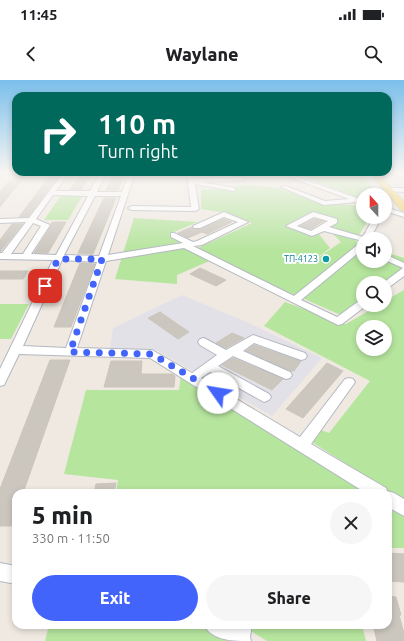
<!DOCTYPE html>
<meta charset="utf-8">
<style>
:root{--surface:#fff;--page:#f6f6f6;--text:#202124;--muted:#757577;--accent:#4264fb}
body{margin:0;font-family:Ubuntu,sans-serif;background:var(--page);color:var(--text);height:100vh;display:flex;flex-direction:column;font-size:15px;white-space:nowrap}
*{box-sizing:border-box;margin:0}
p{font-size:13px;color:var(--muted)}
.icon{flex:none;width:22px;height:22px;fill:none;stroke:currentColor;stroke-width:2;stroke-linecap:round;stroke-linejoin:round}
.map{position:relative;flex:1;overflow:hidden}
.details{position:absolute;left:12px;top:409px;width:380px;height:140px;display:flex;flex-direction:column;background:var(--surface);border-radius:12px;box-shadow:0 2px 6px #0003}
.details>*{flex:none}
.hud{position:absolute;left:12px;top:12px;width:380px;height:84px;border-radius:12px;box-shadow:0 2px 6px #0003;background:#00695c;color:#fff;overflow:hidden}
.needle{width:26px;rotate:339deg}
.fabs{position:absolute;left:356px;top:108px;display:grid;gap:8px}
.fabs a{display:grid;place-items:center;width:36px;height:36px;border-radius:50%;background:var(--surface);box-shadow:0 2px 6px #0003;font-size:20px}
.pin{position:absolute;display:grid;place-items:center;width:34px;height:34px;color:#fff;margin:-17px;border-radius:8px;box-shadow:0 2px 6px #0006}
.me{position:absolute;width:44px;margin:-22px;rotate:302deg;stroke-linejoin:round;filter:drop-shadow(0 0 3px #0008)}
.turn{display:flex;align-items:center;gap:14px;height:84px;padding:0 20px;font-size:18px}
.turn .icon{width:52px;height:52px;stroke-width:2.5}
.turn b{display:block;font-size:28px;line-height:34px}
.round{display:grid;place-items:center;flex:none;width:42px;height:42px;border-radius:21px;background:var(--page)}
.head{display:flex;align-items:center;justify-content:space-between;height:68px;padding:0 20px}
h1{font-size:24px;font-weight:800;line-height:30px}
.primary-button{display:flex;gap:8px;margin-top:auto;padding:8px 20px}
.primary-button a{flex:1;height:46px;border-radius:24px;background:var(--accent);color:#fff;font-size:16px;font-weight:800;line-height:46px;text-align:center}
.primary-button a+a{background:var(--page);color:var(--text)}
.status{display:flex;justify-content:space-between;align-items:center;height:28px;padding:0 20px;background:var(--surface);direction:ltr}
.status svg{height:11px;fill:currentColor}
header{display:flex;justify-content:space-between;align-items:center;height:52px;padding:0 20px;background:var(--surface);font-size:18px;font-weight:800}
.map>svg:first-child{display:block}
.industrial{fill:#e3e1e8}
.green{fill:#b6e59e;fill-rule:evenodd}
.building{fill:#cbc7bf;stroke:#cbc5ba}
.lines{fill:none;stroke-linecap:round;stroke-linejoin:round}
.minor-casing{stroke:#b4b7c1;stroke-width:2}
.major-casing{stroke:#c9c9c9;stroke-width:2}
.minor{fill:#fff;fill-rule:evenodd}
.major{fill:#f2d163;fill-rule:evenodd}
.route{stroke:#4264fb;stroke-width:7;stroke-dasharray:0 12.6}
.culture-dot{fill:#0f9aa8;stroke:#fff;stroke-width:1.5}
.labels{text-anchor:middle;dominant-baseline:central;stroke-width:4;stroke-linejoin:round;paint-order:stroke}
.far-culture-label{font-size:9px;fill:#0d838f;stroke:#fff;text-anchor:end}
</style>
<div class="status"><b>11:45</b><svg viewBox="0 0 49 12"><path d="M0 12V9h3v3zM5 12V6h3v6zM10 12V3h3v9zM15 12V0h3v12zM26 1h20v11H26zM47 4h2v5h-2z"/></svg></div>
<header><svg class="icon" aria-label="back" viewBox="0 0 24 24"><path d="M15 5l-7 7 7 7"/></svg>Waylane<svg class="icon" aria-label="search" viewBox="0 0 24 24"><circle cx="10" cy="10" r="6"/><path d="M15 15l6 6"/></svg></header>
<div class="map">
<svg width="404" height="561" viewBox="0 0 404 561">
<rect width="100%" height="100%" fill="#efe9e1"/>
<!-- industrial -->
<path class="industrial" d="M182,215L249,243L322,278L272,336L156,270H110L113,248Z"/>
<!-- green -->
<g class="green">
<path d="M294,93H361L374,110V115H363V118H360Z"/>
<path d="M248,105L278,108L324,124L353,125L359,127L367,142L355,161L363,164V181H385V172L404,178V195L385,211V203H363V225H367L350,239L277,207L275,208L214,179L177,195V204L115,199L134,138L198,142L169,154L198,168L252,143L231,134L201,129V110ZM311,132L338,140L327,148L341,162L306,186L330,168L319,154L312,156L284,146Z"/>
<path d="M62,114L83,115L68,140H44Z"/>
<path d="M404,210V421L312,362L321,350L329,353L370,301L264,246L285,222L346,244L379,225H385V221ZM363,247H385V269H363Z"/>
<path d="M0,224H29L11,259H0Z"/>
<path d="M181,295L371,413H116L118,400L64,394L86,310H179Z"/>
<path d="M388,424L404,434V468H388Z"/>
<path d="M49,545H202L228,561H45Z"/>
<path d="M252,545H362L366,561H267L251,551Z"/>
</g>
<!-- building -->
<g class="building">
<path d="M16,93H27L0,127V112Z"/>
<path d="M52,93H61L28,137H19Z"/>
<path d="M82,93H92L81,110H70Z"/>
<path d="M114,93H125L118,110H106Z"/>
<path d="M104,118H116L93,174L78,173Z"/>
<path d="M224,139L232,142L207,154L202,152L188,158L178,153L192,147L194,150L201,149Z"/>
<path d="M314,139L324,141L311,149L301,146Z"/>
<path d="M52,142H66L48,173H34L51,146Z"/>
<path d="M12,144H23L0,172V160Z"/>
<path d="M80,183L95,184L71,247H54Z"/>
<path d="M200,188L226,200L216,206L190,194Z"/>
<path d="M0,191H28L23,199H0Z"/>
<path d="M160,232L189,252L178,259L148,238Z"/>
<path d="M232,253L244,258L226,268L216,263Z"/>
<path d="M254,265L300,281H301L294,291H291L246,271Z"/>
<path d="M233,278L283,299L272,310L222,285Z"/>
<path d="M50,280H70L23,413H16V431L11,446H0V409Z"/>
<path d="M111,281H142L141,294H172L175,296L174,307H104Z"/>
<path d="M327,283L343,291L303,338L286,329Z"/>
<path d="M116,403L114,413H94L96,404Z"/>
<path d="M388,473L404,474V502L388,501Z"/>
<path d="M388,516L396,517L401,535H399L404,553V561H377L373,545H388Z"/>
</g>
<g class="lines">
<!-- minor casing -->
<g class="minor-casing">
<g id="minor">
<path d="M63,93H69L56,111H90L100,93H106L97,112H122L129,93H135L108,175L183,163L171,157V153H174L193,162L197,161L238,142L224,137L200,148H194L193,146L224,132L248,142L202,165L193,166L294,216L360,163L363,162V169L301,220L337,237L359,221L363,220V225H367L342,244L338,245L184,168L106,181L77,268L152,270L192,293L217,275L200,265L198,262L200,259L204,258L226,270L253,255L305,273L307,276L305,279L301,280L254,263L243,271L290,292L292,295L290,298L286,299L233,276L218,286L269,314L271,317L269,320L264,322L210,292L201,298L300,357L345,299L349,298L353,299L355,302L353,305L311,364L386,408L387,411L394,413L404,419V436L388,427V413H366L150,278L19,274L4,305L0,306V289L53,180L0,179V173H2L26,142L0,143V139L29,138ZM53,115L88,116L56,175L31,174L50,145L36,139ZM95,116H121L99,176L64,175ZM33,143L41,146L23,174H11ZM62,180L97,182L66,268L23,266Z"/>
<path d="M187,93H193L194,98L242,97L245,99L242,101L201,102L235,108V110L233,111L195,104L199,129L195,131L132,130L128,128L132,126L191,127Z"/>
<path d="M278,93H286L363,120V124L358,122L324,125L281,107L286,106L325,121L349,119Z"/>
<path d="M388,108H404V112L386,111V109Z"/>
<path d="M385,127L404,133V137L385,131Z"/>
<path d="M313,132L337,139V143L329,147L363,157L371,142H377L378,144L370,159H363V161L324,151L312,156L286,146ZM314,137L328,141L311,151L297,146Z"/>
<path d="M385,174L404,183V196L388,208L385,209V203H383L403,188L385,180Z"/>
<path d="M0,483L16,486V504L0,501Z"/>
<path d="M204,545H252L250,557L251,561C234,561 212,561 204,545Z"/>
</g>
</g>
<!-- major casing -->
<g class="major-casing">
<path id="major" d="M370,93H378L404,122V131L401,130Z"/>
</g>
<!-- minor -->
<use href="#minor" class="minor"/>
<!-- major -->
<use href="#major" class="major"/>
</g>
<!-- sky -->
<linearGradient id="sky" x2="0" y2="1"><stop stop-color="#7abfeb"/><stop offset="0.54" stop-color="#f8f5f2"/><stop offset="1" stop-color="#f8f5f2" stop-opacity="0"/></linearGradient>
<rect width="404" height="171" fill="url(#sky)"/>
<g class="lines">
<!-- route -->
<path class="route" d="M45,206L58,179H102L70,272L152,274L218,313"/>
</g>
<!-- markers -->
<circle class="culture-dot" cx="326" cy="179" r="4"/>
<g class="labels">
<!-- far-culture labels -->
<g class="far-culture-label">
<text x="318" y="179">ТП-4123</text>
</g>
</g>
</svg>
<div class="fabs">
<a><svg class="needle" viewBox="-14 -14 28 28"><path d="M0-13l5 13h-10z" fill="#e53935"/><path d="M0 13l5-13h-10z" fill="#757577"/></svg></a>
<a><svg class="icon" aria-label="sound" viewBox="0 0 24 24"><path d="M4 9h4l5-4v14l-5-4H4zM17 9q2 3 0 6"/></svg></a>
<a><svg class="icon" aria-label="search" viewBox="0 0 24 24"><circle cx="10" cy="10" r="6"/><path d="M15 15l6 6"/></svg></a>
<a><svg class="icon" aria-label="layers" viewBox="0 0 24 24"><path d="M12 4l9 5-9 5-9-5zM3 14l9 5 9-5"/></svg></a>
</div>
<div class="pin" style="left:45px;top:206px;background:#d93025"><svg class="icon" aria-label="arrive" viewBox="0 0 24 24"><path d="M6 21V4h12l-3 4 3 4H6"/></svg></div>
<svg class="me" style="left:218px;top:313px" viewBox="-20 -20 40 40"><circle r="19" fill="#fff"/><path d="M0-13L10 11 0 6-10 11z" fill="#4264fb"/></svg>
<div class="hud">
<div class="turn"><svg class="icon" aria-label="right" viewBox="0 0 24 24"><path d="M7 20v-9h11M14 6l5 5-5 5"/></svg><div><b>110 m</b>Turn right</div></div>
</div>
<section class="details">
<div class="head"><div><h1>5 min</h1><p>330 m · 11:50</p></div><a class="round"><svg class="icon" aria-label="close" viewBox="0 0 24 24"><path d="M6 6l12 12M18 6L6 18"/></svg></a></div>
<div class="primary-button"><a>Exit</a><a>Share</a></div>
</section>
</div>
